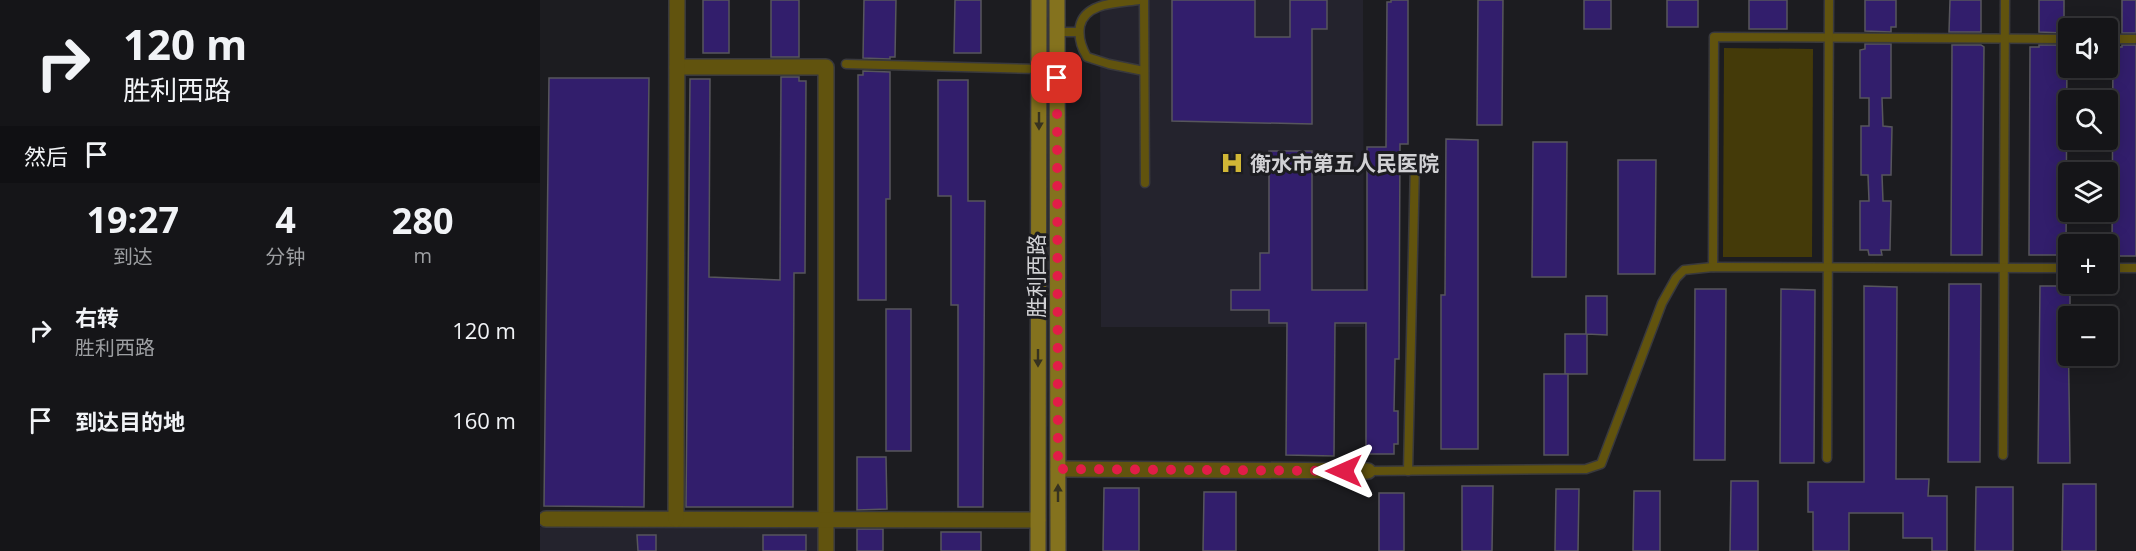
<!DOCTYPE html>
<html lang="zh">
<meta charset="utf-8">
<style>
:root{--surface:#151518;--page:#1e1e21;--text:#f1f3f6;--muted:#9d9fa2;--line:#343437}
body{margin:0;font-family:"Open Sans","Noto Sans SC",sans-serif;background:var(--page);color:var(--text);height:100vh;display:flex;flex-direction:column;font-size:22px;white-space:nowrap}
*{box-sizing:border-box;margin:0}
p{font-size:20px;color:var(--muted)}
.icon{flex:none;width:33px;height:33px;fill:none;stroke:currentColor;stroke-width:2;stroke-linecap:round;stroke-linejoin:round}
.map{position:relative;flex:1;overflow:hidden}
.drawer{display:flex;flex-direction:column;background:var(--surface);width:540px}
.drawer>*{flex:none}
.top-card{background:#151518;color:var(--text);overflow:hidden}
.buttons{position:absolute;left:1518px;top:18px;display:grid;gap:12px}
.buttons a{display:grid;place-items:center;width:60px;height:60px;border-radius:6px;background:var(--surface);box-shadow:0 3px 15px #0003,0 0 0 2px var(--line);font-size:30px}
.pin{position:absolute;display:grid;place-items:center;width:51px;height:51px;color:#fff;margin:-26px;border-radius:12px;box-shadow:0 3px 9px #0006}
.me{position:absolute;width:66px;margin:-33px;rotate:270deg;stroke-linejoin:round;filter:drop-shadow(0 0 4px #0008)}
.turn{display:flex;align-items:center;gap:21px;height:126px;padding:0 24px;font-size:27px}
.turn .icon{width:78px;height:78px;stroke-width:2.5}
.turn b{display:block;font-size:42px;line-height:51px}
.then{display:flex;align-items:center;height:57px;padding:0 24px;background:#0003;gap:12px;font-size:22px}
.eta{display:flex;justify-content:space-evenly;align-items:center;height:102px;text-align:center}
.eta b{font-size:36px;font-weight:700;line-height:42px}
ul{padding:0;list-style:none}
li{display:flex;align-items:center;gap:18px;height:90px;padding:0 24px}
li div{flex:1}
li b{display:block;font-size:22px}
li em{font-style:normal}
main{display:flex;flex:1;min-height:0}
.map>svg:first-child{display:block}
.built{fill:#24232d}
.green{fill:#443a09}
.building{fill:#321e6c;stroke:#57565c;stroke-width:1.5}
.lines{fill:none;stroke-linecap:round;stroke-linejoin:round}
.lane-casing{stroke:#39393d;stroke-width:11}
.street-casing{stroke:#39393d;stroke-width:18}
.secondary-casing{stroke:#39393d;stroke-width:18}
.lane{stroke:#61530e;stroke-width:8}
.street{stroke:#61530e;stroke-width:15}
.secondary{stroke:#84721e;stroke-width:15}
.oneway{fill:#363220}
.route{stroke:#e11d48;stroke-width:10;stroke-dasharray:0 18}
.labels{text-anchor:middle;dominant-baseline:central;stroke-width:6;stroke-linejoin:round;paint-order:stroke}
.poi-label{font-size:21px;font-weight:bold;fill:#d1d1d4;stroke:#1c1c20;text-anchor:start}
.street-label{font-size:21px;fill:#d1d1d4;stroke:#1c1c20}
</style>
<main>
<section class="drawer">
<div class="top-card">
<div class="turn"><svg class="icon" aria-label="right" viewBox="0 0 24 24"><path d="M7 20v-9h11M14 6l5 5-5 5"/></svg><div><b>120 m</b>胜利西路</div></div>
<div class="then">然后<svg class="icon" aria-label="arrive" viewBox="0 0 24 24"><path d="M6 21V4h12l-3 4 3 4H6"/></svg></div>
</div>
<div class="eta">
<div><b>19:27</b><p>到达</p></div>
<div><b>4</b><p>分钟</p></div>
<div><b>280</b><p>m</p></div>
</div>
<ul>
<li><svg class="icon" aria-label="right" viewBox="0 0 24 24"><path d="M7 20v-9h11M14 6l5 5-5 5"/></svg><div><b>右转</b><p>胜利西路</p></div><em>120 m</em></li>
<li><svg class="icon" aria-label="arrive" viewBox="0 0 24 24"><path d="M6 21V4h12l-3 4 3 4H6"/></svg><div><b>到达目的地</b></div><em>160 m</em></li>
</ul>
</section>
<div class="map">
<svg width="1596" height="551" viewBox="0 0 1596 551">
<rect width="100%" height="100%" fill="#1c1c20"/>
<!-- built -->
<g class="built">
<path d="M560,0H823L824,327H561Z"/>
<path d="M0,527L277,529V551H0Z"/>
</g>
<!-- green -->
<path class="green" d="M1184,48L1273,49L1272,257H1183Z"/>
<!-- building -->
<g class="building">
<rect x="163" y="0" width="26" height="53"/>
<rect x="231" y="0" width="28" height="57"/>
<path d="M324,0H356L355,57H350V59L323,58Z"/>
<path d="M415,0H441V53H414Z"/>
<path d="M632,0H715V37H750V0H787V29H772V124L632,121Z"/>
<path d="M851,0H868V144H860L859,359H855L854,411H858V444H854V454H826V323H795L794,456L746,455L747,323H729V310H691V290H720V253H729V151H772V290H827V147H846L847,2H851Z"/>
<path d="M938,0H963L962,125H937Z"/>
<rect x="1044" y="0" width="27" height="29"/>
<rect x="1127" y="0" width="31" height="27"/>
<rect x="1209" y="0" width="38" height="29"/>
<path d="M1325,0H1356V27H1351V32L1325,31Z"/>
<path d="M1410,0H1441V32H1409Z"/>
<path d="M1499,0H1524V33L1499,32Z"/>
<rect x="1582" y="0" width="14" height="33"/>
<path d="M1325,44H1351V98H1342L1343,126L1352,127L1351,175H1342L1343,201H1351L1350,250H1341L1342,255H1329L1328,250H1320V201H1329L1328,175H1321V126H1329V98H1320V50L1325,49Z"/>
<path d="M1412,45H1441L1444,47L1442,255H1411Z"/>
<path d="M1499,45H1524L1527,47L1526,255H1489L1490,47H1499Z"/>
<path d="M1582,45H1596V256H1572L1573,47H1582Z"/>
<path d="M323,71L350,72V199H346V300H318V75H323Z"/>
<path d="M241,77H259V81H266L265,273H254L253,507H146L150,79H170L169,277L240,280Z"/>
<path d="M9,78H109L104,507L4,506Z"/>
<path d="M398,80H428V201H445L443,507H418V305H411V196H398Z"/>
<path d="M906,139L938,140V449H901V295H905Z"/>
<path d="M993,142H1027L1026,277H992Z"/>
<path d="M1078,160H1116L1115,274H1078Z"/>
<path d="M1409,284H1441L1440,462H1408Z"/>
<path d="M1324,286L1357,287L1356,479H1389L1388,496H1407V551H1392V538H1363V513H1309V551H1273V512H1268V482H1324Z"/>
<path d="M1500,286H1530V316H1528L1530,463H1498Z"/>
<path d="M1155,289H1186L1185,460H1154Z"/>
<path d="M1241,289L1275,290L1274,463H1240Z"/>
<path d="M1046,296H1067V335L1047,334V374H1025V334H1046Z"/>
<rect x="346" y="309" width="25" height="142"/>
<rect x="1004" y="374" width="24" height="81"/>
<path d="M317,457H346L347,509L317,510Z"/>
<path d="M1191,481H1218V551H1190Z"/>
<path d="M1523,484H1556V551H1522Z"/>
<path d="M922,486H953L952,551H922Z"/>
<path d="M1436,487H1473V551H1435Z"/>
<path d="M564,488H599V551H563Z"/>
<path d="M1016,489H1039L1038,551H1015Z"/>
<path d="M1094,491H1120V551H1093Z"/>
<path d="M664,492H696V551H663Z"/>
<rect x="839" y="493" width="25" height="58"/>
<rect x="317" y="529" width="26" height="22"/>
<rect x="401" y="532" width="40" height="19"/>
<path d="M97,535H116V551H98Z"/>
<rect x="223" y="535" width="43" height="16"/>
</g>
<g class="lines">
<!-- lane casing -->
<g class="lane-casing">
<g id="lane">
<path d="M599,0C579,3 545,2 540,26C538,38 541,47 547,57L569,64L604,71"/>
<path d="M604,0L605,183"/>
<path d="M517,32H539"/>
<path d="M1568,39H1596"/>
<path d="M306,64L499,69"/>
<path d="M1173,267L1174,37L1528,39"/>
<path d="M1568,268H1596"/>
<path d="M1463,455L1465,0"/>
<path d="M1287,458L1289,0"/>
<path d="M828,471L1046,469L1061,464L1122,303L1136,278L1144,270L1173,267L1528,268"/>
<path d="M868,471L875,162"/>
</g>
</g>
<!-- street casing -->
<g class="street-casing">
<g id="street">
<path d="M137,67H286V551"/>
<path d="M518,469L828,471"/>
<path d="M6,519L498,520"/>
<path d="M136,519L137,0"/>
</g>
</g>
<!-- secondary casing -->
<g class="secondary-casing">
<g id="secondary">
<path d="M517,0L518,551"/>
<path d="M498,551L499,0"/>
</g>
</g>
<!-- lane -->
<use href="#lane" class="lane"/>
<!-- street -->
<use href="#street" class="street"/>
<!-- secondary -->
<use href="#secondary" class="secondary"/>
</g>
<!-- one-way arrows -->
<defs><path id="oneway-solid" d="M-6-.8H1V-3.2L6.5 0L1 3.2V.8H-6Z" transform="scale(1.5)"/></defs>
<g class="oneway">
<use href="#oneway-solid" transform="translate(499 121) rotate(90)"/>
<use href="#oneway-solid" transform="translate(498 358) rotate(90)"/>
<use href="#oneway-solid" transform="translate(518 493) rotate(-90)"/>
</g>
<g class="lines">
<!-- route -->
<path class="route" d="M517,78L518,469L804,471"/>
</g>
<!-- icons -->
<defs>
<g id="hospital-bare" transform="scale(1.8)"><path d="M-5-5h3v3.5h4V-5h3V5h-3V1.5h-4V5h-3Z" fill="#d1b736" stroke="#1c1c20" stroke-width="2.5" paint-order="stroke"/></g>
</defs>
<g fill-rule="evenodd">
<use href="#hospital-bare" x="692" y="163"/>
</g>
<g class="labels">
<!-- poi labels -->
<g class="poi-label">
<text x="710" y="163">衡水市第五人民医院</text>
</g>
<!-- street labels -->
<g class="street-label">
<text transform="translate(496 276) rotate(-90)">胜利西路</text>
</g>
</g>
</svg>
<div class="buttons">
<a><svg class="icon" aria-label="sound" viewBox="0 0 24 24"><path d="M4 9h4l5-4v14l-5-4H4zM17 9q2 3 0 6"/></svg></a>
<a><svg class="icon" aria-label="search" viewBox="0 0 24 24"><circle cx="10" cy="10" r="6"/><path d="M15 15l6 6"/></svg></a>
<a><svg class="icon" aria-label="layers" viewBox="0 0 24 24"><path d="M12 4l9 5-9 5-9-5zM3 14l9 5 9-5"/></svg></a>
<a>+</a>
<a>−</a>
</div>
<div class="pin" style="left:517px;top:78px;background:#d93025"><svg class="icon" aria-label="arrive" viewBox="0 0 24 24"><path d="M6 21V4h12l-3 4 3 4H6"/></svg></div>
<svg class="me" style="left:804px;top:471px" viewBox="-20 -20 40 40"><path d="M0-17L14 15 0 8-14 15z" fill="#e11d48" stroke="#fff" stroke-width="4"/></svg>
</div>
</main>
